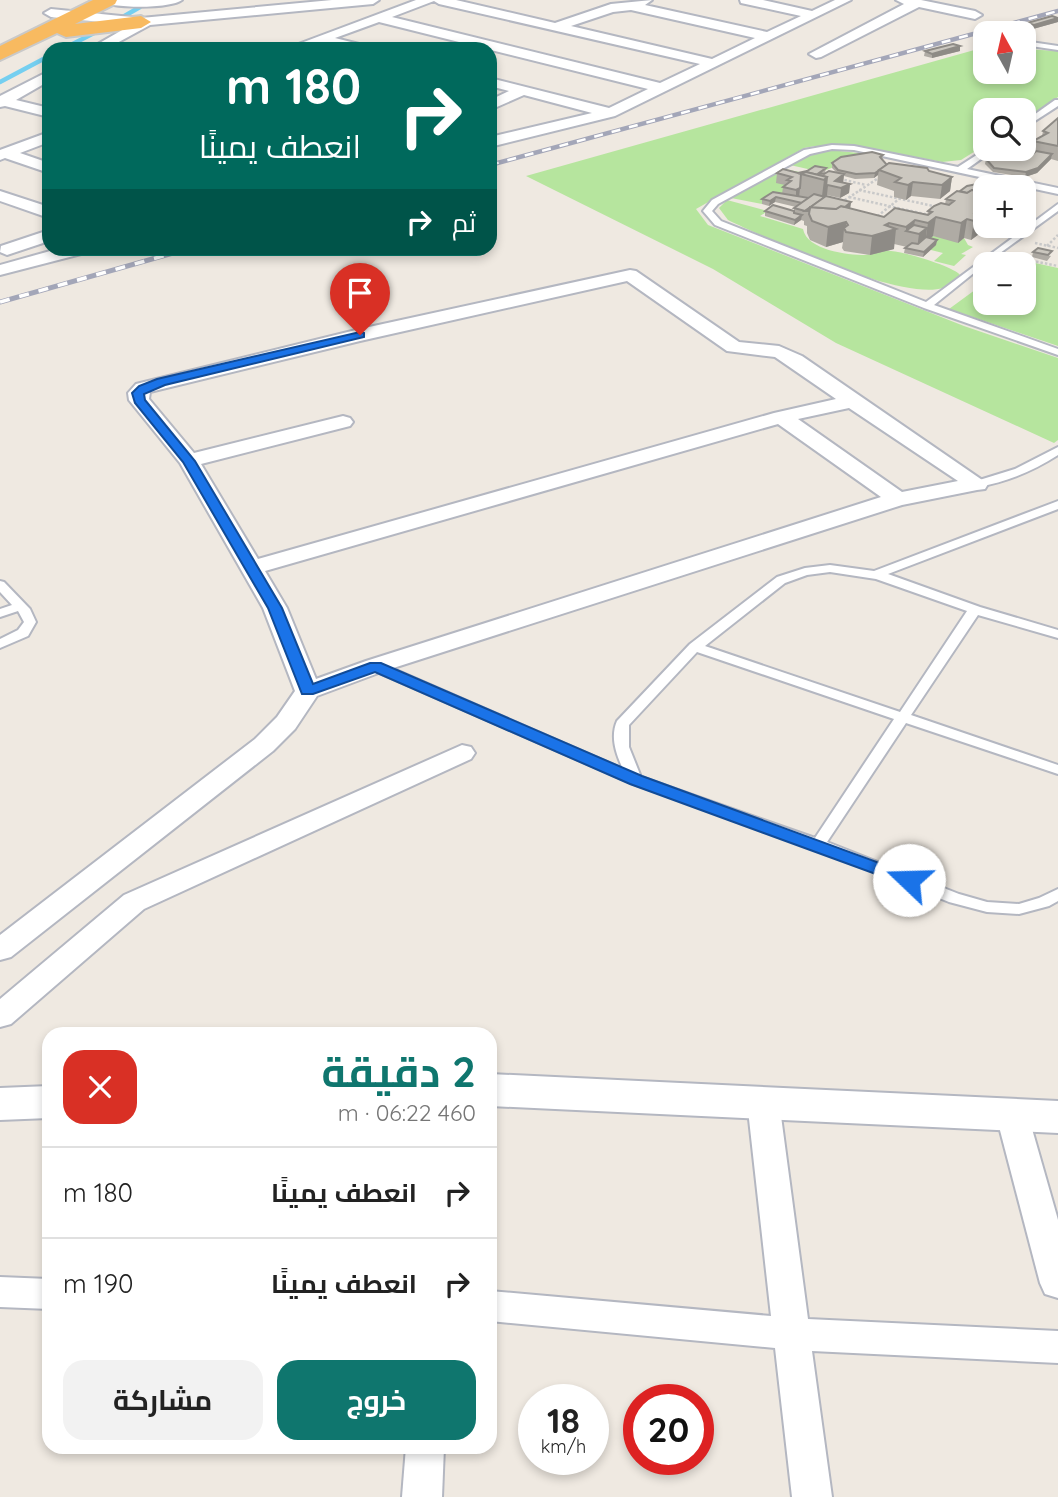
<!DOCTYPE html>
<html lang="ar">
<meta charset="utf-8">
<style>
:root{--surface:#fff;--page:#f2f2f2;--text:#222;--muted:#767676;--line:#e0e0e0;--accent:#0f766e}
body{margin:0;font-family:Quicksand,Cairo,sans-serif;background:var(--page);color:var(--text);direction:rtl;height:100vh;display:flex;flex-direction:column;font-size:26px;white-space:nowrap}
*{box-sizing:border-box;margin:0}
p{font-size:23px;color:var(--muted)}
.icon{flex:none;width:38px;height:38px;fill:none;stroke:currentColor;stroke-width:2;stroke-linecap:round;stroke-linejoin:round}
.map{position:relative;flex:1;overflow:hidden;direction:ltr}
.side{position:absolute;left:42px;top:1027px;width:455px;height:427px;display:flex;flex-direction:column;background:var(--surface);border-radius:21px;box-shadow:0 4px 10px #0003;direction:rtl}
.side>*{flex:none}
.guide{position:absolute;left:42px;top:42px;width:455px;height:214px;border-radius:21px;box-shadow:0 4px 10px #0003;direction:rtl;background:#00695c;color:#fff;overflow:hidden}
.needle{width:46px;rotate:352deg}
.tools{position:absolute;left:973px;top:21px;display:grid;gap:14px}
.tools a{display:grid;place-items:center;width:63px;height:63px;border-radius:14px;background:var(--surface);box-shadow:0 4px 10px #0003;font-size:35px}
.speed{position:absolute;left:518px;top:1384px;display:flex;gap:14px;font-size:35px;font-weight:700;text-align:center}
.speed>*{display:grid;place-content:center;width:91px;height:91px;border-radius:50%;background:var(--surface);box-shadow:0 4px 10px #0003;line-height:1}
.speed small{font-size:18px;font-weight:400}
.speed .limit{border:10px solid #d22;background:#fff;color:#111}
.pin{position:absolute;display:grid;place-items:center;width:60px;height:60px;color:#fff;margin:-72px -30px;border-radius:50% 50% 50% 0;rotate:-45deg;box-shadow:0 0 7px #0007}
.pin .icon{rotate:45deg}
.me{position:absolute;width:77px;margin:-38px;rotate:291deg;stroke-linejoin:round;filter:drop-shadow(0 0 5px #0008)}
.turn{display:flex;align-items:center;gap:24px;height:147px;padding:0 21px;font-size:32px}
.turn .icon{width:91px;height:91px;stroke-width:2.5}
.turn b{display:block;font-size:49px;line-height:60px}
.then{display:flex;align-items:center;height:66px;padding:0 21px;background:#0003;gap:14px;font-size:26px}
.round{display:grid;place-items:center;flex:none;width:74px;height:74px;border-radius:21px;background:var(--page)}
.summary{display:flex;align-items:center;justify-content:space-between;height:119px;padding:0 21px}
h1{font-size:42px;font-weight:700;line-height:52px;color:var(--accent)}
.cta{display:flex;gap:14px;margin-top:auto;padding:14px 21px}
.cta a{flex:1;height:80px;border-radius:21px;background:var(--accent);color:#fff;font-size:28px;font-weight:700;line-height:80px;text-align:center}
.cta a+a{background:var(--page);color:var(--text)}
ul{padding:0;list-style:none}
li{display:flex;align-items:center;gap:21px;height:91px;padding:0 21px;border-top:2px solid var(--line)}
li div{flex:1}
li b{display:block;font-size:26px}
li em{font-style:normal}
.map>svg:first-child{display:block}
.green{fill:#b6e59e}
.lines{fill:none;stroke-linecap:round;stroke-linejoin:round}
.stream{stroke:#75cff0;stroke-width:4.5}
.service-casing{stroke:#b4b7c1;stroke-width:4}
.minor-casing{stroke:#b4b7c1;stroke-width:4}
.tertiary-casing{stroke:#b4b7c1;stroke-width:4}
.trunk-casing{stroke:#c9c9c9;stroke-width:4}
.path{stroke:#c9c9c9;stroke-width:2.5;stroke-dasharray:2.5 2;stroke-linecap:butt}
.service{fill:#fff;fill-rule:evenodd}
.minor{fill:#fff;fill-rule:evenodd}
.tertiary{fill:#fff;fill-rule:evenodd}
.trunk{fill:#f8ba60;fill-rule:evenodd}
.rail-far1-casing{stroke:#a3a6b8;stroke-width:4.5}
.rail-casing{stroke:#a3a6b8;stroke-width:5}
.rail-far1{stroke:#fff;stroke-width:2.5;stroke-dasharray:9;stroke-linecap:butt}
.rail{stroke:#fff;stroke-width:3.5;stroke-dasharray:10;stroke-linecap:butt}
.wall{fill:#afaba4}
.shaded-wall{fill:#8e8b86}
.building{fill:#cbc7bf;stroke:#8e8b86;stroke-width:2}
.route{fill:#1a73e8;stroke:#114b97;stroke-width:2}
</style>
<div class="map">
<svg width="1058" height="1497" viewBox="0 0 1058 1497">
<rect width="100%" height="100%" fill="#efe9e1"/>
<!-- green -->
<g class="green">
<path d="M985,47V72H1024V49L1058,51V97L1024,120V110H985V145L961,160L942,162L859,146H815L804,148L696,209L708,225L964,326L1058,358V440L1054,443L836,343L713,269L526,176Z"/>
<path d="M830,150L868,154L821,172L790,165L813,153Z"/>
<path d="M785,169L814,175L791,186L783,196L772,197L762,204L731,198Z"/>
<path d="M727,200L768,211L760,216L803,229C807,250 847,255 865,255C872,254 883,250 891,251C905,252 955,267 960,275C955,280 950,286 943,288C901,301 770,240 728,220L719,208Z"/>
<path d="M933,236L964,238L968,245L973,247L961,254L966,255L954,266L934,261L943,253L931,250L925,243Z"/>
<path d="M1017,259L1058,268V346L949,309L979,287L985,288V303H1024V264H1012Z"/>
</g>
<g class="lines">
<!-- stream -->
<g class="stream">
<path d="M121,18L140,7"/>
<path d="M63,49L94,33"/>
<path d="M0,82L49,56"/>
</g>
<!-- service casing -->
<g class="service-casing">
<g id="service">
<path d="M1024,41L1058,46V50L1024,45Z"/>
<path d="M1055,100H1058V106L1024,128V122Z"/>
<path d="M832,145L854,146L958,167L986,149H995L967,169L1058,188V194L854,150L832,149L810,154L718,204L712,211L721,221L926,302L1058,204V211L985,264L934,305L1058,349V355L924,308L715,225L703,211L712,200L804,150Z"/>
<path d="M1058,447V455C1033,471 1007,482 977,487L971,484L973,482L1015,469Z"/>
<path d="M1058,501V509L888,574L980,607L1058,630V638L978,615L911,715L1058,765V774L906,723L827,842L959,894L987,902L1019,904L1039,898L1058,889V901L1049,906L1019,914L987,912L949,902L813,847L631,783L370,669L368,666L370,663H380L623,769C616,754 610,737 617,721L690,644L777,577L805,568L830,565L874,571ZM830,572L876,579L967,611L900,712L705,646L785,583L807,575ZM697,652L894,719L815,838L641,777L629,747V725Z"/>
<path d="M0,581L4,582L30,609L36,622L28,636L0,648V639L18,630L24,622L18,611L0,617V609L12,605L0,592Z"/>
</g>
</g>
<!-- minor casing -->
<g class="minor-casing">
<g id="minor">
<path d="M98,0H182C170,9 110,9 98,0Z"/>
<path d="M332,0H379L373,4L150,25L106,49H89L131,25L51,17L44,13L51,9L141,18Z"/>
<path d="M416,0H456L555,23L611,4L652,0L645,5L767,32L801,16L741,3L740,0H763L812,11L835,0H851L615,116L490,147V137L592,113L524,95L490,110V100L509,91L490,86V78L609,108L648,89L379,22L335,38L367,46L369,49H345L321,43L305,49H285ZM434,1L439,4L700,64L660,83L392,17ZM631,10L755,38L712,59L571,26L613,12Z"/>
<path d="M896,0H921L975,11L982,15L975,19L919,7L821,57L816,58L809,54L904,4Z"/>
<path d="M49,71V81L16,100L49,108V117L5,106L0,107V96Z"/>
<path d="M49,132V142L20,153L49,163V173L5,158L0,160V150Z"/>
<path d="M0,191L49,207V218L0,201Z"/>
<path d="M49,230V241L7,255L0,252L1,246Z"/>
<path d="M61,248H91L89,252L0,275V265Z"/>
<path d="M630,270L636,271L739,342L779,346L802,356L988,484L985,489L977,490L902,505L384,671L317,696L295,729L273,751L11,957L0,960V935L255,739L277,717L295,691L263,608L180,463L129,400L128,393L136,384L360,329ZM627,281L727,351L775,357L836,399L774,413L258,559L201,464L350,426L353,422L350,418L343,416L194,453L149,399L150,392L360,341ZM849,408L958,481L902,492L798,419ZM778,424L881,497L366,661L316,679L287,608L265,571Z"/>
<path d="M462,745L471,747L475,753L471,759L144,909L11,1024L0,1027V999L124,895Z"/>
<path d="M763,1089L775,1092L779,1101L808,1319L1058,1331V1363L812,1351L832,1497H792L775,1348L490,1321V1291L771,1316L747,1101L751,1092Z"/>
<path d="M1012,1102L1024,1106L1028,1115L1058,1220V1298L1045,1294L1040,1283L996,1115L1000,1106Z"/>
<path d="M0,1277L49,1279V1309L0,1307Z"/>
<path d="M406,1447H444L442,1497H402Z"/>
</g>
</g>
<!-- tertiary casing -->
<g class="tertiary-casing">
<g id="tertiary">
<path d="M490,1074L1058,1101V1133L490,1106Z"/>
<path d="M49,1086V1118L0,1120V1088Z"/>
</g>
</g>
<!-- trunk casing -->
<g class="trunk-casing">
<path id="trunk" d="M93,0H117L115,4L75,24L141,16L151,22L141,28L66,37L57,33L0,60V46Z"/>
</g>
<!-- path -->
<g class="path">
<path d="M840,179L866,185"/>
<path d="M859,190L938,207"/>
<path d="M849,197L929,215"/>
<path d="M848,204L845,200L880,177"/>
<path d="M874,219L899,199"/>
<path d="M1035,243L1058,248"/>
<path d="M1047,246L1058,235"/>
<path d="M1014,257L1058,266"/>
</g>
<!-- service -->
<use href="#service" class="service"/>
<!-- minor -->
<use href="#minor" class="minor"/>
<!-- tertiary -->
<use href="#tertiary" class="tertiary"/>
<!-- trunk -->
<use href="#trunk" class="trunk"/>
<!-- rail-far1 casing -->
<g class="rail-far1-casing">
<path id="rail-far1" d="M490,165L1058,11"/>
</g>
<!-- rail casing -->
<g class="rail-casing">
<path id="rail" d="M0,302L191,248"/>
</g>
<!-- rail-far1 -->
<use href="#rail-far1" class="rail-far1"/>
<!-- rail -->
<use href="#rail" class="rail"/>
</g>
<!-- wall -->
<g class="wall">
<path d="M1058,22L1033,29L1027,27V23Z"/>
<path d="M960,46V51L932,58L924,56L925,51Z"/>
<path d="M1058,118V161L1051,159L1037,173L1025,177L993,172L985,164L986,159L1031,156L1033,141L1042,136L1043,131Z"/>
<path d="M872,152L883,155L882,160L887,165L889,163L927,168L929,171L952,177L950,191L940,199L911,196L906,200L894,197V191L877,185L878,175L874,178L855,179L844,176L843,182L850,184L849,193L840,198L827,195L825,197L851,202L850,208L884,217L895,208L927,215L928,211L934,206L941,203L945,204L946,199L957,191H960L967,186L998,180L1010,183L1009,187H985V226H997V228L983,235L979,234L971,240L964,238L958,243L933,236L930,239L937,240L936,245L923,257L904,253L905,248L907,247L894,244V249L870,255L844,251L842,248L843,242L826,247L810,240L807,233V226L804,225V221L801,220L794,225L765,216V211L773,205L794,211V208L796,207L775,202L769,206L762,204V199L773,192L782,194L783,187L785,185L776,183L777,173L783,169L798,173L807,171L815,166L826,168L825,173L829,171L836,172L832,168V163L841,157Z"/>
<path d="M1033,252L1051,256L1047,261L1032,257Z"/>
</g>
<!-- shaded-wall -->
<g class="shaded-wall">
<path d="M1058,18V22L1033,29L1034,25Z"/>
<path d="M960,46V51L932,58V54Z"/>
<path d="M1052,154L1051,159L1037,173L1025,177L1026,172Z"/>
<path d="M887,165L879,170L878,175L874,178L875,173Z"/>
<path d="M844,174L843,184L835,181Z"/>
<path d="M827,177L828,185L827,195L825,197L821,204L824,180Z"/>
<path d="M952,177L950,191L940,199L942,185Z"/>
<path d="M913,182L911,196L906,200L908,185Z"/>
<path d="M850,184L849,193L840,198L841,188Z"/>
<path d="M800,188L799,198L796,200V190Z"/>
<path d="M776,197L775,202L769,206L770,201Z"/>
<path d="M851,202L849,217L846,222V230L844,228L843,242L826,247L828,227L835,214Z"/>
<path d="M985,207V224L980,227L979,234L971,240L975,213Z"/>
<path d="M802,215L801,220L794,225L795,220Z"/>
<path d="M936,217L933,236L925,243L928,223Z"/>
<path d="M967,219L964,238L958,243L961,223Z"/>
<path d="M915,220L913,233L906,231V227Z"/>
<path d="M889,223L888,232L896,229L894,249L870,255L872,236Z"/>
<path d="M992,226H997V228L983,235L984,230Z"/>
<path d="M927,228L925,243L917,249L919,234Z"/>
<path d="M937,240L936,245L923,257L924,252Z"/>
</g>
<!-- building -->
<g class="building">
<path d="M1052,16L1058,18L1034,25L1027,23Z"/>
<path d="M953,44L960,46L932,54L925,51Z"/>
<path d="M1058,118V146L1033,141L1048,133L1043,131Z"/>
<path d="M1036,151L1052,154L1038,168L1026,172L994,168L986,159L992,155L1003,153L1031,156Z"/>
<path d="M872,152L883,155L880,157L887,165L875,173L856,174L838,170L832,163L841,157Z"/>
<path d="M889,163L927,168L929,171L952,177L942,185L913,182L908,185L895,182L901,178L879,170Z"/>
<path d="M815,166L826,168L819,173L824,174L829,171L844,174L835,181L850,184L841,188L828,185L826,187L827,177L806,172L801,174L800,188L796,190L783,187L791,181L787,180L792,177L777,173L783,169L798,173L807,171Z"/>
<path d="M806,172L827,177L824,180L801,174Z"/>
<path d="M998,180L1010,183L1007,186L1009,187H985V193L972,190L967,193L960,191L967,186Z"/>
<path d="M972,190L985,193V207L975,213L982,215L974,221L967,219L961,223L936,217L928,223L915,220L906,227L889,223L885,225L896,229L872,236L846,232L844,228L848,225L846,222L828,227L812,221L809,214L810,207L836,209L841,206L884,217L895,208L928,215L932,212L928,211L934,206L941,203L949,205L954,201L946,199L957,191L967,193Z"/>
<path d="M773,192L809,198L802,203L776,197L770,201L762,199Z"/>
<path d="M814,194L825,197L805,211L794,208Z"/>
<path d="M826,196L851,202L845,207L841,206L836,209L810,207L809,211H805Z"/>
<path d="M773,205L794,211V213L802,215L795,220L765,211Z"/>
<path d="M983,220H985V226H992L984,230L980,229L981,221Z"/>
<path d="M914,225L927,228L919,234L906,231Z"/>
<path d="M926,237L937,240L924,252L905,248L912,243L918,244Z"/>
<path d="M1038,248L1052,251L1048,255L1033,252Z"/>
</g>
<!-- route -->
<path class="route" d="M360,332L364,333V337L165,385L144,394L145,400L195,461L282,608L313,684L370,663H381L642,776L915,876L917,880L915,884H903L630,784L375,672L313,694H302L268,608L183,462L135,403L132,393L139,386L157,379Z"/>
</svg>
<div class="tools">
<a><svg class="needle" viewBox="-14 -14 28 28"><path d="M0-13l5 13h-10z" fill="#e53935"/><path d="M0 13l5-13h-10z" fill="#767676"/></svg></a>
<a><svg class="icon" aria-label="search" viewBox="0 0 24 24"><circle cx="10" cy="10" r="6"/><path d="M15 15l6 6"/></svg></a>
<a>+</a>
<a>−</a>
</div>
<div class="speed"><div>18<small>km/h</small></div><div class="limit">20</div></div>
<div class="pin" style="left:360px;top:335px;background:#d93025"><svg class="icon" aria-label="arrive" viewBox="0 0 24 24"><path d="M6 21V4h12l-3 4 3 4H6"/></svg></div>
<svg class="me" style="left:909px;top:880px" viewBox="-20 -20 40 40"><circle r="19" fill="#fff"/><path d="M0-13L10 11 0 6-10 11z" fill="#1a73e8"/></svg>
<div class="guide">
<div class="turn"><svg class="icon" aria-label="right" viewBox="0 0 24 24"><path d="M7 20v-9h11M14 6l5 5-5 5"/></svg><div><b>180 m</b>انعطف يمينًا</div></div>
<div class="then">ثم<svg class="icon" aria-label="right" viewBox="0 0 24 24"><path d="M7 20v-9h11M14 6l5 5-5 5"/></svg></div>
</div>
<section class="side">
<div class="summary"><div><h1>2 دقيقة</h1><p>460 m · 06:22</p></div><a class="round" style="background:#d93025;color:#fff"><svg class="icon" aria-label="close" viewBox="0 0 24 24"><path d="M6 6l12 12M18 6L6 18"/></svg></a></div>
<ul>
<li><svg class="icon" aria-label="right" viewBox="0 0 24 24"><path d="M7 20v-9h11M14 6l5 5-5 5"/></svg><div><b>انعطف يمينًا</b></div><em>180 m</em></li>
<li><svg class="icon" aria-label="right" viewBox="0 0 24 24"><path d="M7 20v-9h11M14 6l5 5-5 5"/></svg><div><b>انعطف يمينًا</b></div><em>190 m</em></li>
</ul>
<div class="cta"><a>خروج</a><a>مشاركة</a></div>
</section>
</div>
